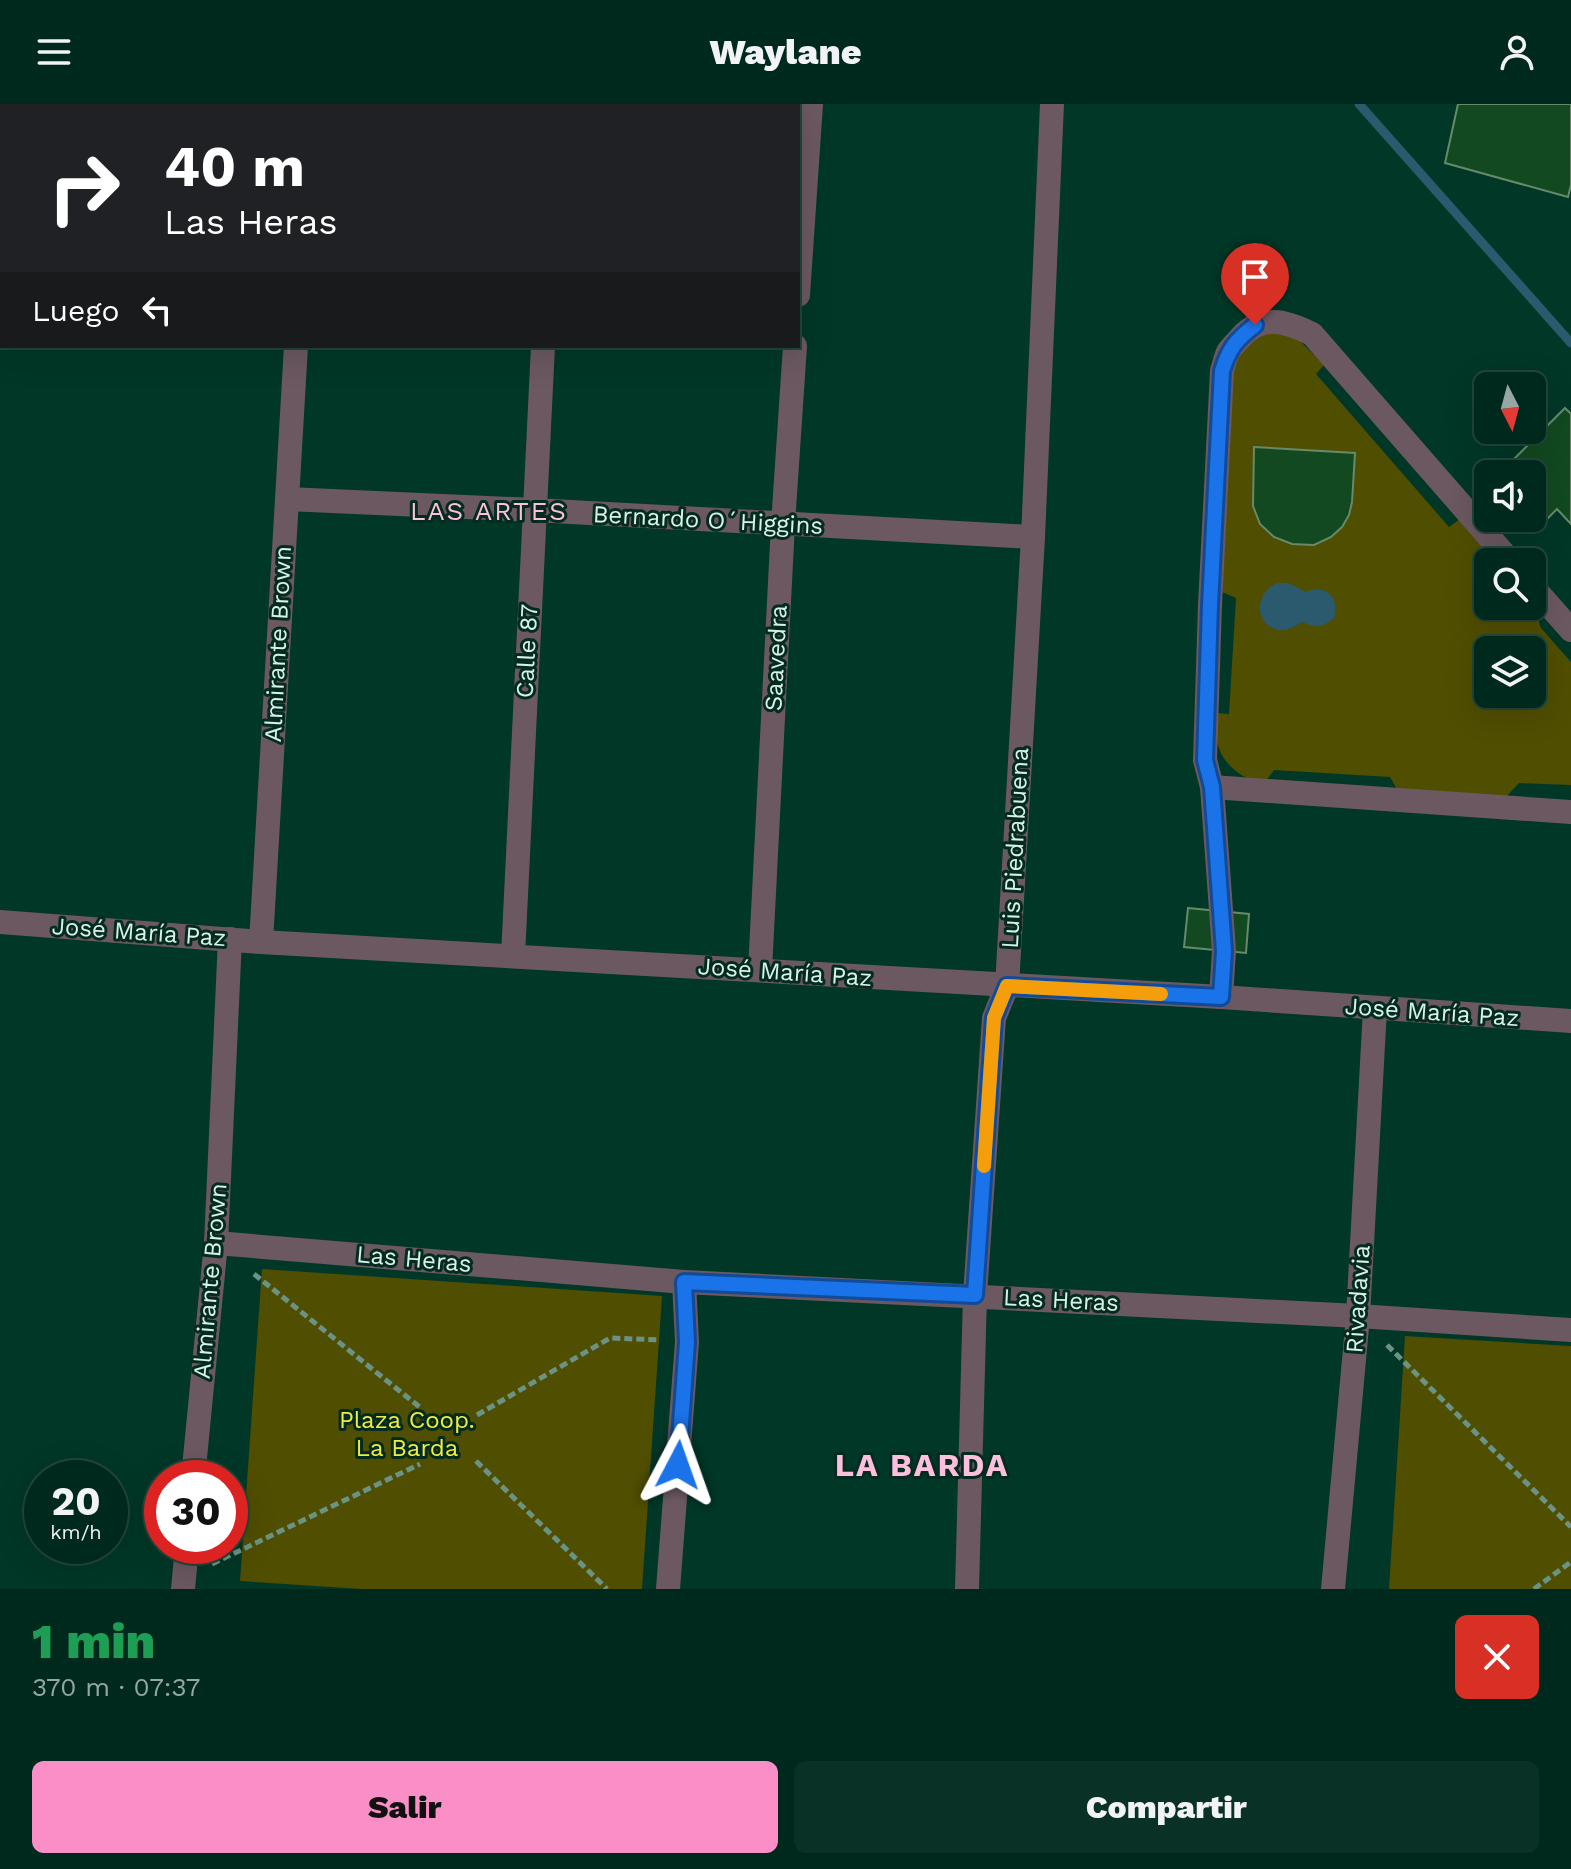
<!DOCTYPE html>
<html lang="es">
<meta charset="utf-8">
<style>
:root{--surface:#00291d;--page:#0a3126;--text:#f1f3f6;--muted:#95a6a4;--line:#22453b;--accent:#fa8fc7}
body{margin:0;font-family:"Work Sans",sans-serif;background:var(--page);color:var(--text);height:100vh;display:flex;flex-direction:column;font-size:30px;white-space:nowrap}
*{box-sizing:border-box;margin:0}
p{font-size:26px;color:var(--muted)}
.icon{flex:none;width:44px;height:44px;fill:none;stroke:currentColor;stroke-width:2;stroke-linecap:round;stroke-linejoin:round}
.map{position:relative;height:1485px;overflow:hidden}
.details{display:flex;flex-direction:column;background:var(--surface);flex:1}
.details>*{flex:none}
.hud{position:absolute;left:0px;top:0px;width:800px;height:244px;box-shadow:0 8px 32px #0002,0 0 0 2px var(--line);background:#202124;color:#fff;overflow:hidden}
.needle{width:52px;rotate:174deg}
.buttons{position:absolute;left:1474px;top:268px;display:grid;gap:16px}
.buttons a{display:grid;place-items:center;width:72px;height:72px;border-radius:12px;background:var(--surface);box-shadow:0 8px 32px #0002,0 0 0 2px var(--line);font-size:40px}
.speed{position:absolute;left:24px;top:1356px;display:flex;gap:16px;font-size:40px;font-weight:700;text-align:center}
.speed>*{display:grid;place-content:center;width:104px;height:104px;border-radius:50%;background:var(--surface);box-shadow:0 8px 32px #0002,0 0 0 2px var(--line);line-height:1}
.speed small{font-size:20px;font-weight:400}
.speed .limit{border:12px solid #d22;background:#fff;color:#111}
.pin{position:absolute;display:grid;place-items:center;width:68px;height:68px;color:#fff;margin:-82px -34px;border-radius:50% 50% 50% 0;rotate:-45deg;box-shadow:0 0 8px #0007}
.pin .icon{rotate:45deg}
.me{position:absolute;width:88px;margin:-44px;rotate:4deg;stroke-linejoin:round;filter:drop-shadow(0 0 6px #0008)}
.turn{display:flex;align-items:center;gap:28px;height:168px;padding:0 32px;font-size:36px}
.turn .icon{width:104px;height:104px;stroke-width:2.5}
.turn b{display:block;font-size:56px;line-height:68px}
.then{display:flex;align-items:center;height:76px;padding:0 32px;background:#0003;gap:16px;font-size:30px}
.round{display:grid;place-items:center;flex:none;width:84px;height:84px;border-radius:12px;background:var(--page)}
.headline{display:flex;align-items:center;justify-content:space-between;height:136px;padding:0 32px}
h1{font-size:48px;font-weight:800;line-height:60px;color:#1e9e55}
.primary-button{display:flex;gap:16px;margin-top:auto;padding:16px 32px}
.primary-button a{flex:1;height:92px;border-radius:12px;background:var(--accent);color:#111;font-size:32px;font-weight:800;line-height:92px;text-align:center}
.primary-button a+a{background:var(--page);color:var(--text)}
header{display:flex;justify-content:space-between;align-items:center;height:104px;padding:0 32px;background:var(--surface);font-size:36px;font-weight:800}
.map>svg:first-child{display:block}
.green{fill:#504e00;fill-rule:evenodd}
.water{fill:#2b596d}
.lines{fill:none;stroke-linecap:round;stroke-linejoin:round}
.stream{stroke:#2b596d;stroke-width:9}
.building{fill:#124920;stroke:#668a6a;stroke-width:2}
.path{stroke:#6a9386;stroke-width:5;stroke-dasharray:8 4;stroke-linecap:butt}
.minor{stroke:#6b5861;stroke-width:24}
.route-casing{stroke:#114b97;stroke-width:20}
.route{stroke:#1a73e8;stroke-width:14}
.slow{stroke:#f59e0b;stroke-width:14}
.labels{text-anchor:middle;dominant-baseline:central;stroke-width:6;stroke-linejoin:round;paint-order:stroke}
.street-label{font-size:24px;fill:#d8f2e7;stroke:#032b1f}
.park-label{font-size:24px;fill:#f0ec41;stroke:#032b1f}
.neighbourhood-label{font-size:26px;letter-spacing:2px;fill:#fdbfdd;stroke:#032b1f}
.district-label{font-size:32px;font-weight:bold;letter-spacing:2px;fill:#fdbfdd;stroke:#032b1f}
</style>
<header><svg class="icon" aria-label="menu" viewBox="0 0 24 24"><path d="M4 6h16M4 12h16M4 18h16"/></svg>Waylane<svg class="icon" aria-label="person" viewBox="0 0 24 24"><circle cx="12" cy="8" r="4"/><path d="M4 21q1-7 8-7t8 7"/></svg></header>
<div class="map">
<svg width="1571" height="1485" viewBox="0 0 1571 1485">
<rect width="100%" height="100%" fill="#003727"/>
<!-- green -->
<g class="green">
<path d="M1279,226L1301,238L1324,261L1316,270L1449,423L1460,415L1499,458H1488V502H1532V499L1541,524L1571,558V681L1519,679L1506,693L1398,687L1390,673L1274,666L1264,680C1247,677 1227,664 1220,647C1215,635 1216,622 1217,609L1229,610L1236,494L1222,488L1230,279C1239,243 1243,237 1279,226ZM1488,546H1532V590H1488Z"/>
<path d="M262,1165L662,1192L642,1485H361L240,1477Z"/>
<path d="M1405,1232L1571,1242V1485H1389Z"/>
</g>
<!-- water -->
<path class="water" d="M1278,479H1288L1306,488C1326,479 1340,494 1334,514C1323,523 1315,525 1303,518C1296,521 1287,528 1278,526C1252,520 1256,486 1278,479Z"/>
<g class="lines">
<!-- stream -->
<path class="stream" d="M1359,0L1571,239"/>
</g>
<!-- building -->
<g class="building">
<path d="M1458,0H1571V81L1568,93L1445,59Z"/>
<path d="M1565,304L1571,310V420L1557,405L1537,425L1526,414H1532V370H1499Z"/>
<path d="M1254,343L1355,349L1352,398L1349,411L1342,423L1331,433L1314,441L1292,440L1274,433L1260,420L1253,402Z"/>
<path d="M1188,804L1249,810L1246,849L1184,843Z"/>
</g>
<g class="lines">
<!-- path -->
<g class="path">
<path d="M254,1170L422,1305"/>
<path d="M1387,1241L1571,1423"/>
<path d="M477,1311L610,1234L660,1236"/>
<path d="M476,1357L607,1485"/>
<path d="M212,1460L420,1360"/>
<path d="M1534,1485L1571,1458"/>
</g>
<!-- minor -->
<g class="minor">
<path d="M308,2V0"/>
<path d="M557,2V0"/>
<path d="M0,148H2"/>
<path d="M798,191L811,0"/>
<path d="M287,395L534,406L1033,433"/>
<path d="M1532,482L1571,526"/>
<path d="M1212,683L1571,708"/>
<path d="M0,818L261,838L1221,893L1571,917"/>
<path d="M261,838L296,242"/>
<path d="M513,852L543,242"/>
<path d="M760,866L783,420L795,242"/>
<path d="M1221,893L1224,847L1212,683L1205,656L1210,501L1222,267C1224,261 1225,254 1228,248C1231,243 1237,238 1241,233C1262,210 1286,217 1312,230L1511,458"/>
<path d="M216,1139L684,1178L1358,1212L1571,1226"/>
<path d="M193,1374L216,1139L230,835"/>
<path d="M183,1485L187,1442"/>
<path d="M668,1485L687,1238L684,1178"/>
<path d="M967,1485L975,1191L994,914L1007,882L1033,433L1052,0"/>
<path d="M1333,1485L1358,1212L1375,905"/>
</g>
</g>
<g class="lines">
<!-- route casing -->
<g class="route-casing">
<path id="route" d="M678,1361L687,1238L684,1178L975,1191L994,914L1007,882L1221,893L1224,847L1212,683L1205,656L1210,501L1222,267C1229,244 1236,236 1255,221"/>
</g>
<!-- route -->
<use href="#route" class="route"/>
<!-- slow -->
<path class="slow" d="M984,1062L994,914L1007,882L1161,890"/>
</g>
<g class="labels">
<!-- street labels -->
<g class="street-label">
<text transform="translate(708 416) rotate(3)">Bernardo O´Higgins</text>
<text transform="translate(278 540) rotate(-87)">Almirante Brown</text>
<text transform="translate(527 547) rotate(-87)">Calle 87</text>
<text transform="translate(776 554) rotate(-87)">Saavedra</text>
<text transform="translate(1015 744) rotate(-87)">Luis Piedrabuena</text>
<text transform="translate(139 828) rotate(4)">José María Paz</text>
<text transform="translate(785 868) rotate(4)">José María Paz</text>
<text transform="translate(1432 908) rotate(4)">José María Paz</text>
<text transform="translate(414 1155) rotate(5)">Las Heras</text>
<text transform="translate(210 1177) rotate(-85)">Almirante Brown</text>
<text transform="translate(1358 1195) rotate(-86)">Rivadavia</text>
<text transform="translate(1061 1196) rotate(3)">Las Heras</text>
</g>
<!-- park labels -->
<g class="park-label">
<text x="407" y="1316">Plaza Coop.<tspan x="407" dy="28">La Barda</tspan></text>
</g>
<!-- neighbourhood labels -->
<g class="neighbourhood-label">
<text x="489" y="407">LAS ARTES</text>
</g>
<!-- district labels -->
<g class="district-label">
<text x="922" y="1361">LA BARDA</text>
</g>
</g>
</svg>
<div class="buttons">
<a><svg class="needle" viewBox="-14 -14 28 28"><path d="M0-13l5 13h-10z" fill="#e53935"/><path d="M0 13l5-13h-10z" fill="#95a6a4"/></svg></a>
<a><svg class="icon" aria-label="sound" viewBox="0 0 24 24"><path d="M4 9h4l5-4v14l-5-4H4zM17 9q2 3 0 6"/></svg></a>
<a><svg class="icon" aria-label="search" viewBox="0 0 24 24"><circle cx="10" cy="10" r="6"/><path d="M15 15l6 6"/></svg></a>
<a><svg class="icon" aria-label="layers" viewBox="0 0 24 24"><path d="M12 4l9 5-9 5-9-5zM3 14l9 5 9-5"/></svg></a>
</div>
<div class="speed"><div>20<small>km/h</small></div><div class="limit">30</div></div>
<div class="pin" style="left:1255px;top:221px;background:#d93025"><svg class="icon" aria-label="arrive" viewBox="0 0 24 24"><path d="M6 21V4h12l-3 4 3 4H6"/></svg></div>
<svg class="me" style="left:678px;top:1361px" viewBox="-20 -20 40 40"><path d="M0-17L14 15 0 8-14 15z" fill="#1a73e8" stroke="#fff" stroke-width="4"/></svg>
<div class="hud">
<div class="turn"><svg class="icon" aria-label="right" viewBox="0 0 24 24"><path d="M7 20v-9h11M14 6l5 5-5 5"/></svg><div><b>40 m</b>Las Heras</div></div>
<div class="then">Luego<svg class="icon" aria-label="left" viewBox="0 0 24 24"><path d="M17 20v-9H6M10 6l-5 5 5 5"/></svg></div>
</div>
</div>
<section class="details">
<div class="headline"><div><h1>1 min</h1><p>370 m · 07:37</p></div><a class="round" style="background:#d93025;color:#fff"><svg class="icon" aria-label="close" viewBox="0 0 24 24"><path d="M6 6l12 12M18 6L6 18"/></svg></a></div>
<div class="primary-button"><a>Salir</a><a>Compartir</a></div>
</section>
